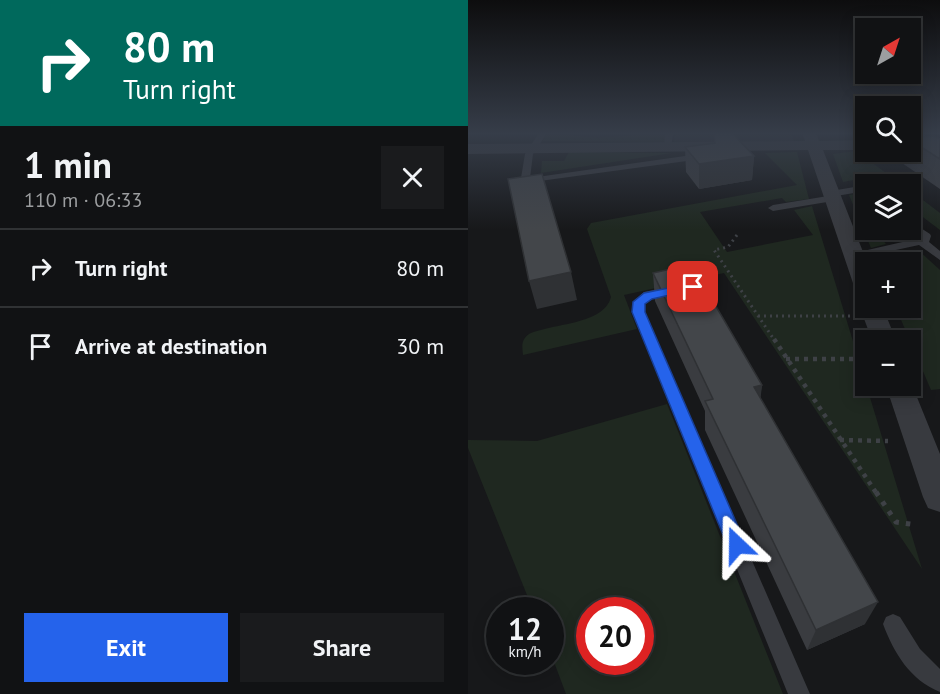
<!DOCTYPE html>
<meta charset="utf-8">
<style>
:root{--surface:#111214;--page:#1a1b1d;--text:#f1f3f6;--muted:#9c9ea0;--line:#303234;--accent:#2563eb}
body{margin:0;font-family:"PT Sans",sans-serif;background:var(--page);color:var(--text);height:100vh;display:flex;flex-direction:column;font-size:22px;white-space:nowrap}
*{box-sizing:border-box;margin:0}
p{font-size:20px;color:var(--muted)}
.icon{flex:none;width:33px;height:33px;fill:none;stroke:currentColor;stroke-width:2;stroke-linecap:round;stroke-linejoin:round}
.map{position:relative;flex:1;overflow:hidden}
.details{display:flex;flex-direction:column;background:var(--surface);width:468px}
.details>*{flex:none}
.hud{background:#00695c;color:#fff;overflow:hidden}
.needle{width:39px;rotate:39deg}
.controls{position:absolute;left:387px;top:18px;display:grid;gap:12px}
.controls a{display:grid;place-items:center;width:66px;height:66px;border-radius:0px;background:var(--surface);box-shadow:0 3px 15px #0003,0 0 0 2px var(--line);font-size:30px}
.speed{position:absolute;left:18px;top:597px;display:flex;gap:12px;font-size:30px;font-weight:700;text-align:center}
.speed>*{display:grid;place-content:center;width:78px;height:78px;border-radius:50%;background:var(--surface);box-shadow:0 3px 15px #0003,0 0 0 2px var(--line);line-height:1}
.speed small{font-size:15px;font-weight:400}
.speed .limit{border:9px solid #d22;background:#fff;color:#111}
.pin{position:absolute;display:grid;place-items:center;width:51px;height:51px;color:#fff;margin:-26px;border-radius:12px;box-shadow:0 3px 9px #0006}
.me{position:absolute;width:66px;margin:-33px;rotate:337deg;stroke-linejoin:round;filter:drop-shadow(0 0 4px #0008)}
.turn{display:flex;align-items:center;gap:21px;height:126px;padding:0 24px;font-size:27px}
.turn .icon{width:78px;height:78px;stroke-width:2.5}
.turn b{display:block;font-size:42px;line-height:51px}
.round{display:grid;place-items:center;flex:none;width:63px;height:63px;border-radius:0px;background:var(--page)}
.summary{display:flex;align-items:center;justify-content:space-between;height:102px;padding:0 24px}
h1{font-size:36px;font-weight:600;line-height:45px}
.cta{display:flex;gap:12px;margin-top:auto;padding:12px 24px}
.cta a{flex:1;height:69px;border-radius:0px;background:var(--accent);color:#fff;font-size:24px;font-weight:600;line-height:69px;text-align:center}
.cta a+a{background:var(--page);color:var(--text)}
ul{padding:0;list-style:none}
li{display:flex;align-items:center;gap:18px;height:78px;padding:0 24px;border-top:2px solid var(--line)}
li div{flex:1}
li b{display:block;font-size:22px}
li em{font-style:normal}
main{display:flex;flex:1;min-height:0}
.map>svg:first-child{display:block}
.built{fill:#232427}
.green{fill:#1f2820;fill-rule:evenodd}
.lines{fill:none;stroke-linecap:round;stroke-linejoin:round}
.path-far2{stroke:#3e4146;stroke-width:3;stroke-dasharray:2 4;stroke-linecap:butt}
.path-far1{stroke:#3e4146;stroke-width:4.5;stroke-dasharray:4 5;stroke-linecap:butt}
.path{stroke:#3e4146;stroke-width:5;stroke-dasharray:4.5 7;stroke-linecap:butt}
.lane{fill:#383a3f;fill-rule:evenodd}
.street{fill:#383a3f;fill-rule:evenodd}
.wall{fill:#3a3c40}
.shaded-wall{fill:#2f3134}
.building{fill:#43464a;stroke:#2f3134;stroke-width:1.5}
.route{fill:#2563eb;stroke:#184099;stroke-width:1.5}
</style>
<main>
<section class="details">
<div class="hud">
<div class="turn"><svg class="icon" aria-label="right" viewBox="0 0 24 24"><path d="M7 20v-9h11M14 6l5 5-5 5"/></svg><div><b>80 m</b>Turn right</div></div>
</div>
<div class="summary"><div><h1>1 min</h1><p>110 m · 06:33</p></div><a class="round"><svg class="icon" aria-label="close" viewBox="0 0 24 24"><path d="M6 6l12 12M18 6L6 18"/></svg></a></div>
<ul>
<li><svg class="icon" aria-label="right" viewBox="0 0 24 24"><path d="M7 20v-9h11M14 6l5 5-5 5"/></svg><div><b>Turn right</b></div><em>80 m</em></li>
<li><svg class="icon" aria-label="arrive" viewBox="0 0 24 24"><path d="M6 21V4h12l-3 4 3 4H6"/></svg><div><b>Arrive at destination</b></div><em>30 m</em></li>
</ul>
<div class="cta"><a>Exit</a><a>Share</a></div>
</section>
<div class="map">
<svg width="472" height="694" viewBox="0 0 472 694">
<rect width="100%" height="100%" fill="#17181a"/>
<!-- built -->
<path class="built" d="M207,133H323L326,142H206Z"/>
<!-- green -->
<g class="green">
<path d="M79,133L129,138L199,133L198,142L75,141Z"/>
<path d="M388,151L433,184H412L402,177L375,182L365,154Z"/>
<path d="M101,152L204,153L73,173L74,161H96Z"/>
<path d="M329,152L341,199L318,202L314,198L232,212L259,252L345,235L326,210L344,206L454,569L256,273L156,295L169,329L55,355C54,346 53,340 61,334C85,323 136,325 143,297L119,229L123,223L329,185L297,153Z"/>
<path d="M443,191L472,213V230L443,208Z"/>
<path d="M387,194L397,203L398,230H428L433,234L413,238L418,244L403,248L381,195Z"/>
<path d="M450,250L472,270V389L463,390L428,308H442V262H409L408,259Z"/>
<path d="M199,404L214,441L315,694H98L83,654L82,610H65L0,448V440L69,441ZM122,610H172V662H122Z"/>
</g>
<g class="lines">
<!-- path-far2 -->
<g class="path-far2">
<path d="M269,235L260,247L246,250L307,341"/>
<path d="M290,316H383"/>
</g>
<!-- path-far1 -->
<g class="path-far1">
<path d="M306,339L409,494"/>
<path d="M318,359H397"/>
<path d="M372,440L420,441"/>
</g>
<!-- path -->
<path class="path" d="M408,492L428,522L449,525"/>
<!-- lane -->
<g class="lane">
<path d="M71,133H79L65,154L62,178L224,155L233,150L237,152L226,160L57,183L53,178L57,154Z"/>
<path d="M197,133H205L203,149L196,147Z"/>
<path d="M398,185V191L368,196L370,198L365,201L305,211L300,208L305,205L360,196L358,194L363,191Z"/>
<path d="M442,221L462,234L463,236L461,242L472,251V260L451,245L386,259L380,256L382,254L452,238L442,229Z"/>
<path d="M204,286L208,287L210,290L208,293L184,298L177,303L176,312L342,694H320L164,312L165,302L176,292Z"/>
<path d="M425,614L432,617L452,649L472,669V692C442,680 426,653 415,624L418,617Z"/>
</g>
<!-- street -->
<g class="street">
<path d="M334,133H348L351,141L398,140V150H355L399,262L398,296L390,294L387,289L340,150L0,154V144L337,141Z"/>
<path d="M398,302V308H415L428,340H404L392,308Z"/>
<path d="M442,380L472,454V512L460,508L455,497L418,386H442Z"/>
</g>
</g>
<!-- wall -->
<g class="wall">
<path d="M246,133L286,156L284,180L231,189L218,172L217,147L246,144Z"/>
<path d="M384,133H398V137L392,134Z"/>
<path d="M442,133L472,139V189L418,152H442Z"/>
<path d="M185,273L294,385L292,397L397,624L339,650L237,430V411L187,301Z"/>
</g>
<!-- shaded-wall -->
<g class="shaded-wall">
<path d="M286,156L284,180L231,189V164Z"/>
<path d="M103,272L109,300L69,309L61,281Z"/>
<path d="M294,385L291,413L286,387Z"/>
<path d="M410,602L397,624L339,650L348,630Z"/>
</g>
<!-- building -->
<g class="building">
<path d="M246,133H264L286,156L231,164L217,147L247,143Z"/>
<path d="M442,133H454L457,137L466,136L472,139V159L442,140Z"/>
<path d="M74,174L103,272L61,281L40,179Z"/>
<path d="M216,266L225,267L294,385L286,387L410,602L348,630L237,401L245,399L185,273Z"/>
</g>
<!-- sky -->
<linearGradient id="sky" x2="0" y2="1"><stop stop-color="#0d0d0e"/><stop offset="0.58" stop-color="#363d49"/><stop offset="1" stop-color="#363d49" stop-opacity="0"/></linearGradient>
<rect width="472" height="230" fill="url(#sky)"/>
<!-- route -->
<path class="route" d="M225,283L229,284V289L184,299L177,304V312L278,545L275,552L269,554L262,552L164,312L165,302L176,293Z"/>
</svg>
<div class="controls">
<a><svg class="needle" viewBox="-14 -14 28 28"><path d="M0-13l5 13h-10z" fill="#e53935"/><path d="M0 13l5-13h-10z" fill="#9c9ea0"/></svg></a>
<a><svg class="icon" aria-label="search" viewBox="0 0 24 24"><circle cx="10" cy="10" r="6"/><path d="M15 15l6 6"/></svg></a>
<a><svg class="icon" aria-label="layers" viewBox="0 0 24 24"><path d="M12 4l9 5-9 5-9-5zM3 14l9 5 9-5"/></svg></a>
<a>+</a>
<a>−</a>
</div>
<div class="speed"><div>12<small>km/h</small></div><div class="limit">20</div></div>
<div class="pin" style="left:225px;top:287px;background:#d93025"><svg class="icon" aria-label="arrive" viewBox="0 0 24 24"><path d="M6 21V4h12l-3 4 3 4H6"/></svg></div>
<svg class="me" style="left:269px;top:545px" viewBox="-20 -20 40 40"><path d="M0-17L14 15 0 8-14 15z" fill="#2563eb" stroke="#fff" stroke-width="4"/></svg>
</div>
</main>
